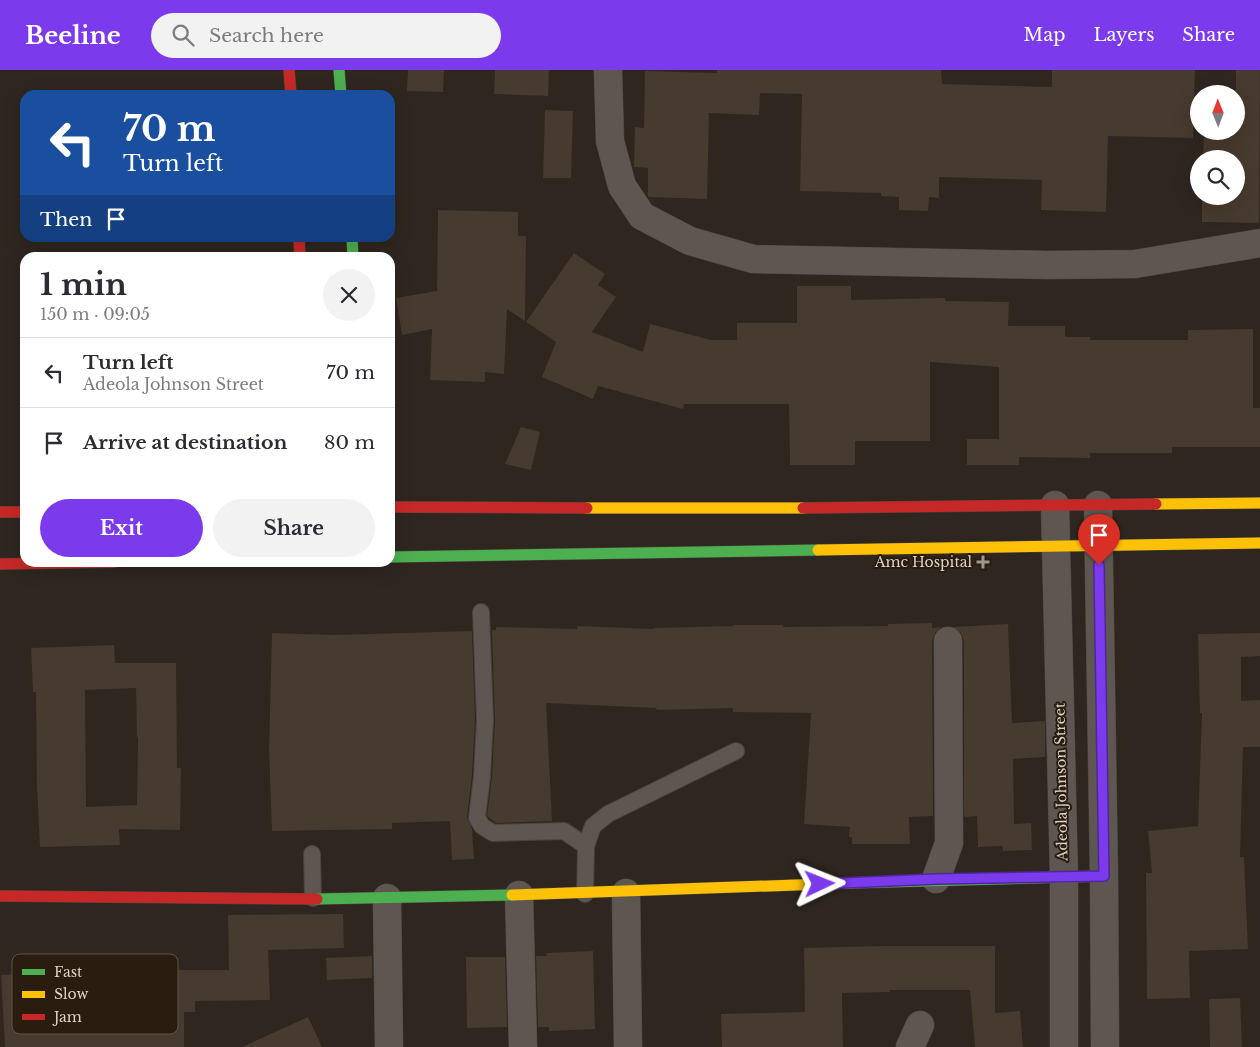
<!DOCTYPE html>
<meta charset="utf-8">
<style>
:root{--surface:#fff;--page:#f2f2f3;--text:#2b2b33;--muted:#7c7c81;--line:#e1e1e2;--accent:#7c3aed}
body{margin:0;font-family:"Libre Baskerville",serif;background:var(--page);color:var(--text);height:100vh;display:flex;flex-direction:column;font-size:19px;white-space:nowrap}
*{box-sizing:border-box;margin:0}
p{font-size:16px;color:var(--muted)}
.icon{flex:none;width:28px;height:28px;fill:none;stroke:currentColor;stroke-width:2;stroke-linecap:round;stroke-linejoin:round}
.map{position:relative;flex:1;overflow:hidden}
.drawer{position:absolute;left:20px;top:182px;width:375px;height:315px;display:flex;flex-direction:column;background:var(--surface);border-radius:15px;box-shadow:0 5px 20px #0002}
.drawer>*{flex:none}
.hud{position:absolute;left:20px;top:20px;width:375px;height:152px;border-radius:15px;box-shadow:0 5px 20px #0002;background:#1a4fa0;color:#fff;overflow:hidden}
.needle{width:32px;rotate:359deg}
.controls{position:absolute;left:1190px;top:15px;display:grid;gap:10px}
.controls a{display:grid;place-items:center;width:55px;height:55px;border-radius:50%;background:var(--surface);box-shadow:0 5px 20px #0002;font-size:25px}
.pin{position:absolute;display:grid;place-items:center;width:42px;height:42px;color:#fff;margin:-51px -21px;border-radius:50% 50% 50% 0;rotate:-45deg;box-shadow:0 0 5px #0007}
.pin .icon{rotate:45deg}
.me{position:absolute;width:55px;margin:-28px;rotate:88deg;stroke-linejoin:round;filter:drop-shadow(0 0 4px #0008)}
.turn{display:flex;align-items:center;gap:18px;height:105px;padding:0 20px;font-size:22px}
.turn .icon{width:65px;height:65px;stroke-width:2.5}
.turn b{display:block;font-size:35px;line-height:42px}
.then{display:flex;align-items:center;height:48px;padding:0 20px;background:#0003;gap:10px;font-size:19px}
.round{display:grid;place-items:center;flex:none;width:52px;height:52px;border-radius:26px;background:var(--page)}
.head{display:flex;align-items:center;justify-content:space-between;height:85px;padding:0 20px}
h1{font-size:30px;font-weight:800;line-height:38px}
.primary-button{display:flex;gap:10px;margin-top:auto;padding:10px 20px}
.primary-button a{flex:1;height:58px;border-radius:30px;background:var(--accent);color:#fff;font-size:20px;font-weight:800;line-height:58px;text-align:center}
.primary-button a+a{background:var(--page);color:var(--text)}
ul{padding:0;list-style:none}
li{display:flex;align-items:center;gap:15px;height:70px;padding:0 20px;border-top:1px solid var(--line)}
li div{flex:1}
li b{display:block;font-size:19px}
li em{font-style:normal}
header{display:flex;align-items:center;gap:30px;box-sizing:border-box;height:70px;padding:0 25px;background:var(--accent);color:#fff}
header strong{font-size:24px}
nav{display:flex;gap:28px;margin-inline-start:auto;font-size:18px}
.search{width:350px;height:45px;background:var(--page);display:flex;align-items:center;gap:12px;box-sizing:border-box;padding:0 18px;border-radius:28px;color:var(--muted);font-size:19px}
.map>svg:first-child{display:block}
.building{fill:#473a2e;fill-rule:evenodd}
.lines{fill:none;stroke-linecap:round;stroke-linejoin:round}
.lane-casing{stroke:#49433d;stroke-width:18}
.street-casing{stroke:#49433d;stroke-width:29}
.fast-casing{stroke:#49433d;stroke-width:12}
.slow-casing{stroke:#49433d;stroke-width:12}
.jam-casing{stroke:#49433d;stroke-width:12}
.lane{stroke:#5d5651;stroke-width:16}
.street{stroke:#5d5651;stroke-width:28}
.fast{stroke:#4caf50;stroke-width:11}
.slow{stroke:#ffc107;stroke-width:11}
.jam{stroke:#c62828;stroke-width:11}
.route-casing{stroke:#51269a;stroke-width:12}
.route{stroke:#7c3aed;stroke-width:9}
.poi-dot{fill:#9f968e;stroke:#2a1d0f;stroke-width:2}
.labels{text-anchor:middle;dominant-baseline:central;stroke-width:4;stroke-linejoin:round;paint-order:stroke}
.poi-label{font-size:14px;fill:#dcd3ca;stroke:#2a1d0f;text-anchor:end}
.street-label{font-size:14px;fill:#dcd3ca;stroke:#2a1d0f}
.key{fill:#2a1d0f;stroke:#5f5447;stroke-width:1}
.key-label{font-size:14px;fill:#dcd3ca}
</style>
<header>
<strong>Beeline</strong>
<div class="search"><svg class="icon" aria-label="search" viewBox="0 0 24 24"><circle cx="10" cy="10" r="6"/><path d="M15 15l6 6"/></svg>Search here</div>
<nav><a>Map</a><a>Layers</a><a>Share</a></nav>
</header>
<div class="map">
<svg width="1260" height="977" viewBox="0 0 1260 977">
<rect width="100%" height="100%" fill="#2e261f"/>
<!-- building -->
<g class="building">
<path d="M408,0H444L443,22L407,21Z"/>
<path d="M495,0H549L548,26L494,24Z"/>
<path d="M717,0H941L942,14L1052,17V0H1195L1193,68L1108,66L1106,142L1041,140L1042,110L939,107V128L929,127L928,141L899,140V127L881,126V123L800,121L802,24L760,23L759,45L709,43L707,129L648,127V98L634,97L635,57L644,58L645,1L717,3Z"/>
<path d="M1236,0H1260L1259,153L1202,152V126H1236V89H1203L1204,61H1236Z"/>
<path d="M545,40L573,41L571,108H543Z"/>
<path d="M438,140L518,142V166H526L525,251L507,239L504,304L485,302V312L430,310L432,259L402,265L396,228L437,221Z"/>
<path d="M574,183L605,204L598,215L616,227L592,262L643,282L650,254L711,270H737V253H797V216H851V230L945,228V231L1009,232L1008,256H1065V267H1090V270H1188V260L1253,259V338H1260V377H1172V383H1090V388L1019,387V395H967V369H999V297L930,292V371H855V395H790L789,334H684L683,339L598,316L593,329L542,307L556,272L526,252Z"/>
<path d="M521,357L540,362L531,400L505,394Z"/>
<path d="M932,553V558L941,557L935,563L932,571L933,746L909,747L910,774H852V767H849L850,757L804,754L811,643L733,642V638L657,640L656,638L546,633L552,751L496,753L487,746L492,707L495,651L492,560H496V557L577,559V556L654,559V558L734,556V555H783V557L888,556V554Z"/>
<path d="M1008,554L1012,653L1045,651V687L1013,689L1014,754L1031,753L1032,780L1003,781L1002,776L978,777L977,746L965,747L964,745V571L961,563L953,557Z"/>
<path d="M472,561L475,650L472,705L467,747L472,759L474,789L452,790L450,751L392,753V759L272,761L269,680L272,563L334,565Z"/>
<path d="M1260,563V586L1241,587V631L1260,630V677H1243L1240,787H1244L1248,879L1189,881L1190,928L1147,929L1146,803H1152L1148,761L1198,756L1202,643H1200L1198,564Z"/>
<path d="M114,575L115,593H176L177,698H181L180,760L119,759L120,775L40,777L37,717L36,622H33L31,578ZM136,618L137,667H138L137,735L86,737L85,620Z"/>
<path d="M343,844L344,878L268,880L270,930L195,931V942H184V977H5L1,905L84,900H229L228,845Z"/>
<path d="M881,876H995V943L1020,941L1023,977H975L970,920H889L890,922L842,923L843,977H722L721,944L805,942L804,878Z"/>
<path d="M593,881L595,959L549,961V957H538L536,886H547L546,883Z"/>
<path d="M372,886V908L327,910L326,888Z"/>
<path d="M466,887H505L507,957L467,958Z"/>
<path d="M1240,928L1242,977H1210L1209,929Z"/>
<path d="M308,947L322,977H242Z"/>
</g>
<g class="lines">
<!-- lane casing -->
<g class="lane-casing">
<g id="lane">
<path d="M481,542L485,650L482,706L477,748L482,756L493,763L564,761L586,776"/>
<path d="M312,784L313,828"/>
<path d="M585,824L586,776L593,756L608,744L736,681"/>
</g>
</g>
<!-- street casing -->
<g class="street-casing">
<g id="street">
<path d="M608,0L610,71L622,116L642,146L690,171L753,189L1048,195L1135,194L1260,173"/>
<path d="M1055,435L1064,806V977"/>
<path d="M1098,435L1104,806L1105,977"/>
<path d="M936,809L949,773L948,571"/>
<path d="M626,823L628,977"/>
<path d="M519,825L523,977"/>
<path d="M387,828L389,977"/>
<path d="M910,977L920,955"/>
</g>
</g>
<!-- fast casing -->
<g class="fast-casing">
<g id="fast">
<path d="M339,0L341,25"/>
<path d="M352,168L353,188"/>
<path d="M390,487L818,480"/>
<path d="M851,813L1104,806"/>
<path d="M317,829L512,825"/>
</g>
</g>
<!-- slow casing -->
<g class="slow-casing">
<g id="slow">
<path d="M1156,434L1260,433"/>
<path d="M587,438H803"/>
<path d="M818,480L1260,473"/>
<path d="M512,825L851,813"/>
</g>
</g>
<!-- jam casing -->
<g class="jam-casing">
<g id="jam">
<path d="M289,0L291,25"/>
<path d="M299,168L300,188"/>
<path d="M390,437L587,438"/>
<path d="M803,438L1156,434"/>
<path d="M0,442H25"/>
<path d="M0,494L114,492"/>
<path d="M0,826L317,829"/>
</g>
</g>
<!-- lane -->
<use href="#lane" class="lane"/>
<!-- street -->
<use href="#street" class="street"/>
<!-- fast -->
<use href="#fast" class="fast"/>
<!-- slow -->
<use href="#slow" class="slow"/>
<!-- jam -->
<use href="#jam" class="jam"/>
</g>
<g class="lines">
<!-- route casing -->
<g class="route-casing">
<path id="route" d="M820,814L936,809L1104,806L1099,495"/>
</g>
<!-- route -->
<use href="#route" class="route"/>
</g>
<!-- markers -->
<path class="poi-dot" d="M980.5 484.5h5v5h5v5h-5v5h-5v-5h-5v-5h5z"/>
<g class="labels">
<!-- poi labels -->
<g class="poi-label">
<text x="972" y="492">Amc Hospital</text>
</g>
<!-- street labels -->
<g class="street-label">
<text transform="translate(1061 712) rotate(-91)">Adeola Johnson Street</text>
</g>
</g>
<!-- legend -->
<rect x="12" y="884" width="166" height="80" rx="8" class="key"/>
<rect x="22" y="899" width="23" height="6" fill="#4caf50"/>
<rect x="22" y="921" width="23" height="7" fill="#ffc107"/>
<rect x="22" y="944" width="23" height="6" fill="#c62828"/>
<g class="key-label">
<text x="54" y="907">Fast</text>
<text x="54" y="929">Slow</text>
<text x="54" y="952">Jam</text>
</g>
</svg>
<div class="controls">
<a><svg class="needle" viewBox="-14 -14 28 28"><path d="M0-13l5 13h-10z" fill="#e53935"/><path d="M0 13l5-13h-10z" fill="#7c7c81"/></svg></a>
<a><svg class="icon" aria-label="search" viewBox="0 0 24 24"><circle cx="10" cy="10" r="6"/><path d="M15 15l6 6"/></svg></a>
</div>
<div class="pin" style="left:1099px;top:495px;background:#d93025"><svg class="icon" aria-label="arrive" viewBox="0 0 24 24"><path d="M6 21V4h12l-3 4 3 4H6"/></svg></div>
<svg class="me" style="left:820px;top:814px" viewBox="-20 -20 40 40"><path d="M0-17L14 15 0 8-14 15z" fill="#7c3aed" stroke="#fff" stroke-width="4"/></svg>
<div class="hud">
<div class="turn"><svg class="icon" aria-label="left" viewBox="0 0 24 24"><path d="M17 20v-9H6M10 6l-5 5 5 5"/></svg><div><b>70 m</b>Turn left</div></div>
<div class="then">Then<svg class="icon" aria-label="arrive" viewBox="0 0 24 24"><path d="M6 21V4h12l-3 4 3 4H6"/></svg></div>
</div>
<section class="drawer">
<div class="head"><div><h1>1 min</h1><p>150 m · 09:05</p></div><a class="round"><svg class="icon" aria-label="close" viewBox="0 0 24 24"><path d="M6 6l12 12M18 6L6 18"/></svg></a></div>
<ul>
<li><svg class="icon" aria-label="left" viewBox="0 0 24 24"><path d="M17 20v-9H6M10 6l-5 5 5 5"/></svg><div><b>Turn left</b><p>Adeola Johnson Street</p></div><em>70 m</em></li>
<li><svg class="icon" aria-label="arrive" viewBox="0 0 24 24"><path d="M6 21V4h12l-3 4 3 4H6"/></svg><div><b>Arrive at destination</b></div><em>80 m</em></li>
</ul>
<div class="primary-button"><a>Exit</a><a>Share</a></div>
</section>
</div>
